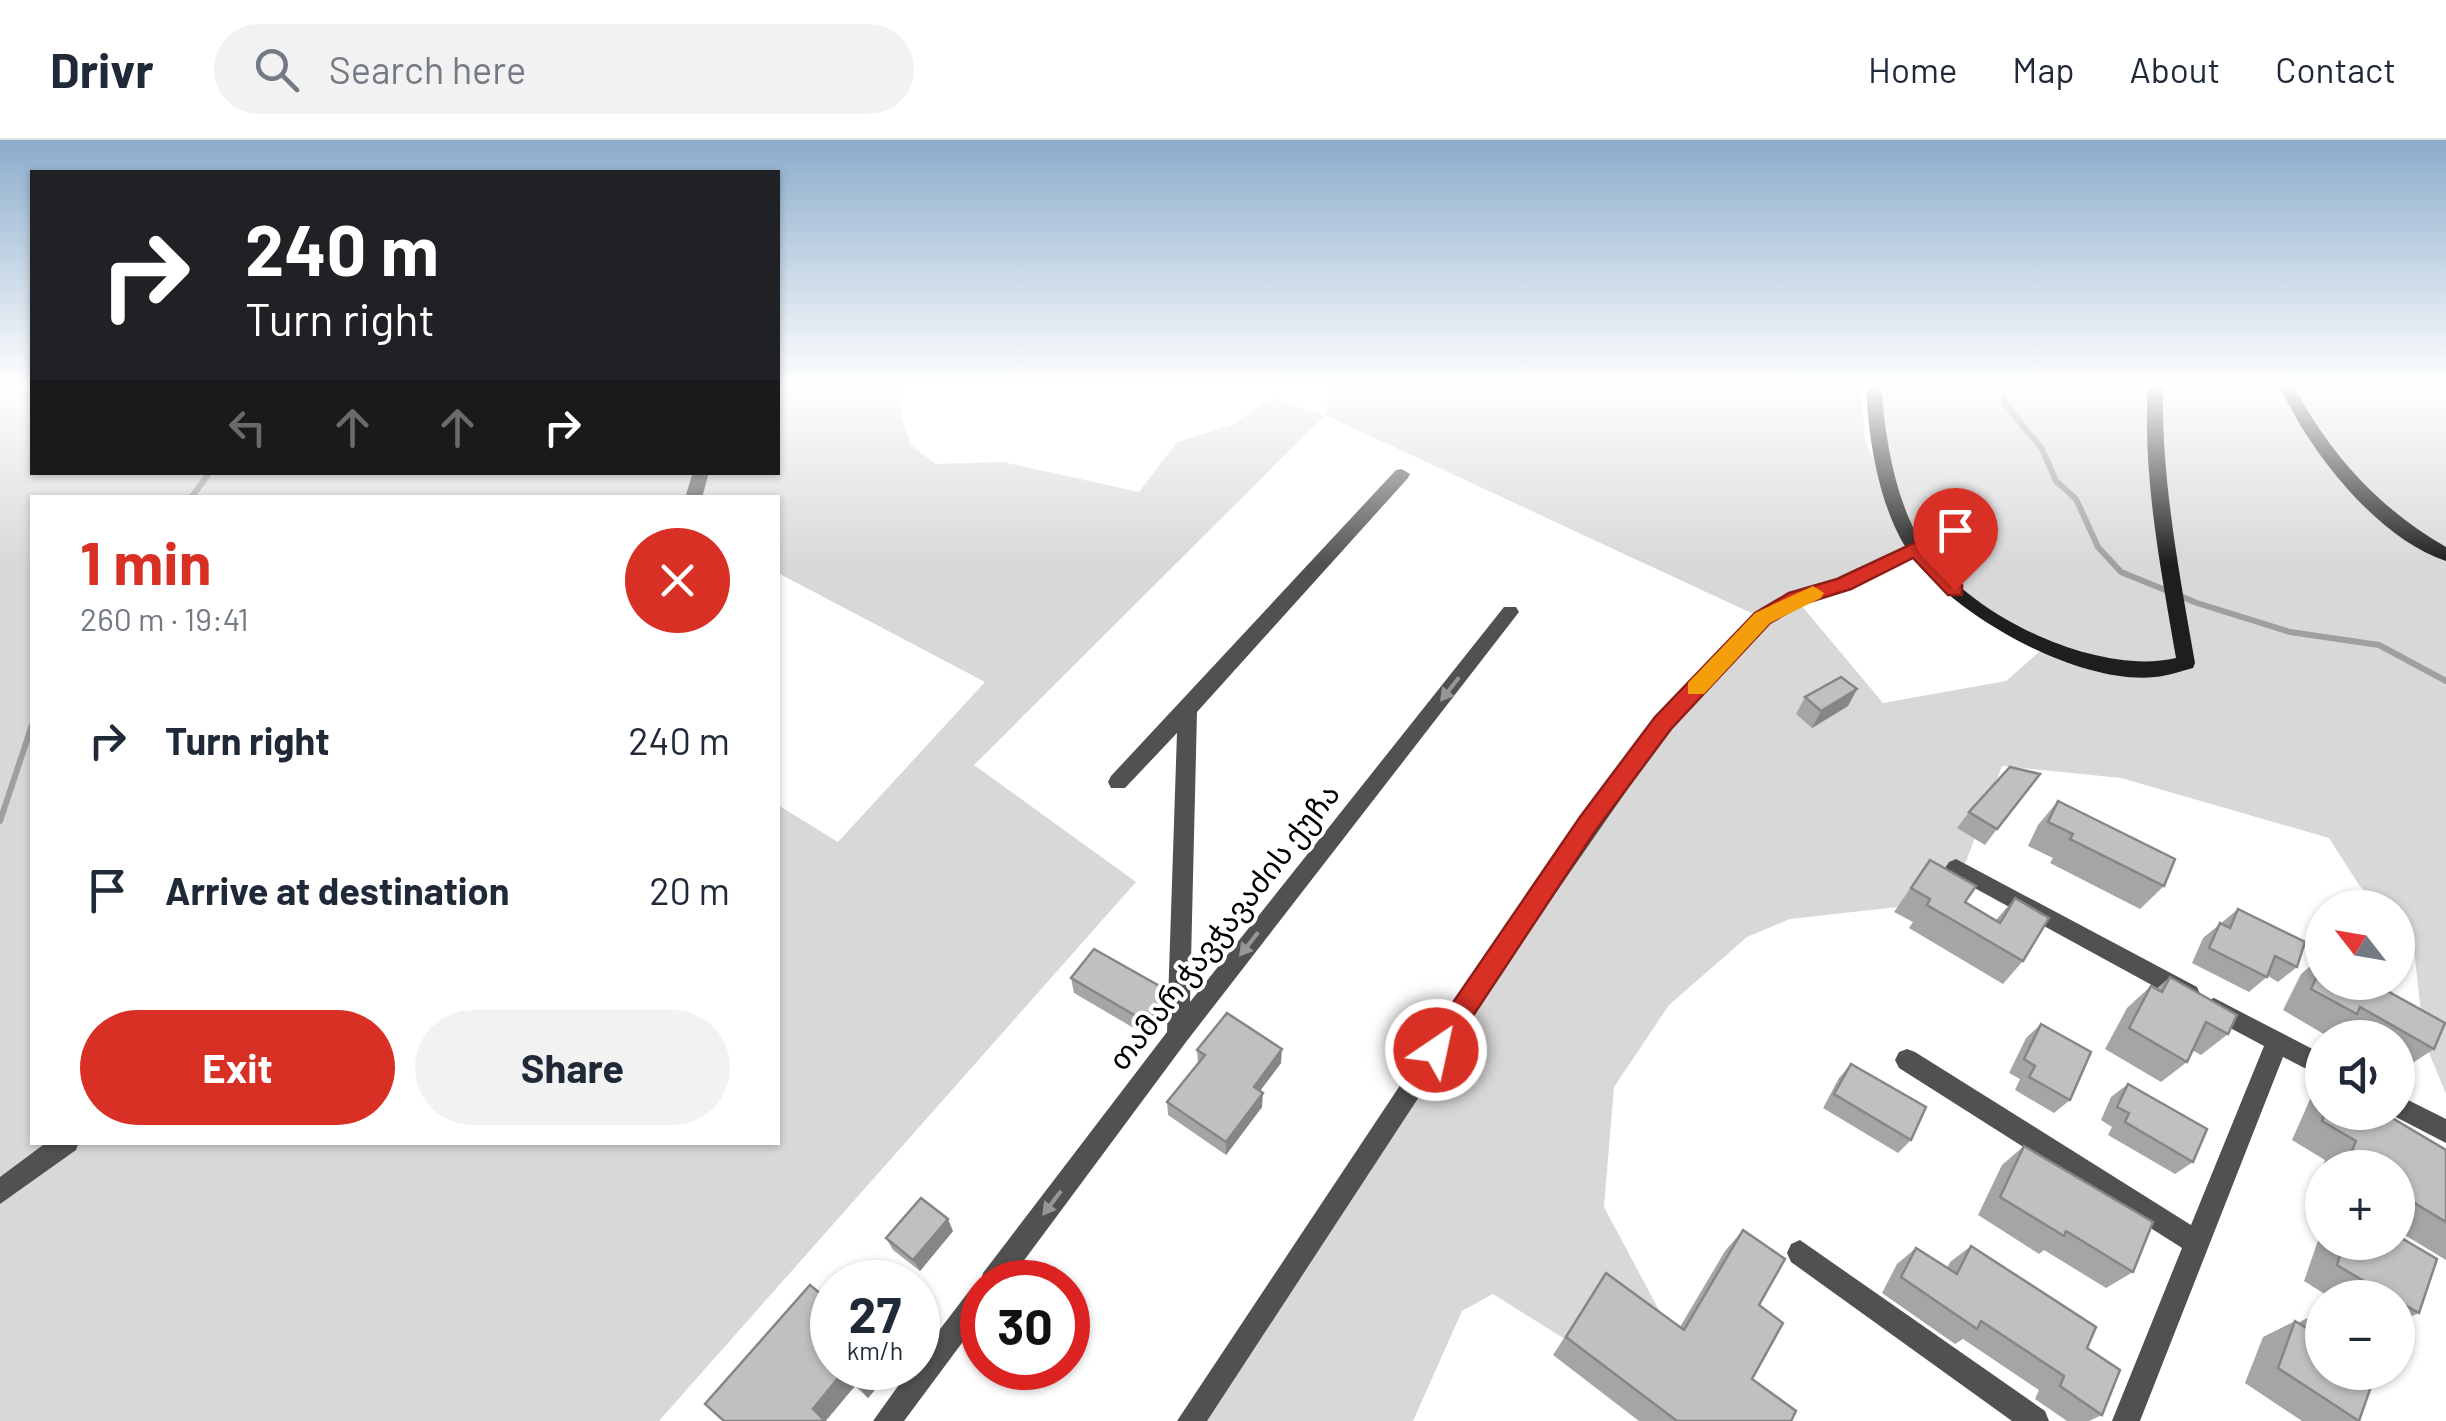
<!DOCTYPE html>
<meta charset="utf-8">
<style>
:root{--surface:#fff;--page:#f2f2f3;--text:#1f2937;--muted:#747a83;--line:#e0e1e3;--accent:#d93025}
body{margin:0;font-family:Barlow,"Noto Sans Georgian",sans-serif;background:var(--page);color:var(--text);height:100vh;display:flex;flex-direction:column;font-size:38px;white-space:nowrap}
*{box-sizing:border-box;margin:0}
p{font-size:32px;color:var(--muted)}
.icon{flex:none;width:55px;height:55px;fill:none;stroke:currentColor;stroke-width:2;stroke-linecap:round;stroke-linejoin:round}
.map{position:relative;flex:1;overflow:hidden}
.details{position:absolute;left:30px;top:355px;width:750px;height:650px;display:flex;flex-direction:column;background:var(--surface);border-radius:0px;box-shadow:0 2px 8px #0004}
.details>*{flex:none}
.top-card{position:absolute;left:30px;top:30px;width:750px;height:305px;border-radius:0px;box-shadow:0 2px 8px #0004;background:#202124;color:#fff;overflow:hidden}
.needle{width:65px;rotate:301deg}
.buttons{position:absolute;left:2305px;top:750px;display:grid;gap:20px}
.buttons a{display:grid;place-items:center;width:110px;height:110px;border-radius:50%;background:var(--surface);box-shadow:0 2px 8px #0004;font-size:50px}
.speed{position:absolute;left:810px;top:1120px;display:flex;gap:20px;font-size:50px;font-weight:700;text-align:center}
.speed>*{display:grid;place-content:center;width:130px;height:130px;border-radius:50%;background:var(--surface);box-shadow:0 2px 8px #0004;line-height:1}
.speed small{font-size:25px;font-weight:400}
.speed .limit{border:15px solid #d22;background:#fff;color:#111}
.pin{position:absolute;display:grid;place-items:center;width:85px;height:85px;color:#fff;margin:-102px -42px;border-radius:50% 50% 50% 0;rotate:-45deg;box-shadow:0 0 10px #0007}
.pin .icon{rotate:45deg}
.me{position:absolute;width:110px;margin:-55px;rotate:34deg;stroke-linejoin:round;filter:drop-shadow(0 0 8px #0008)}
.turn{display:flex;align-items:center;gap:35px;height:210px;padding:0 50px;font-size:45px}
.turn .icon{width:130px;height:130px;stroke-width:2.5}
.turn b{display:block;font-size:70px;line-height:85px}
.lanes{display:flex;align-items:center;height:95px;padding:0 50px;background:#0003;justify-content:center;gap:50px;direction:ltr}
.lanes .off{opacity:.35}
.round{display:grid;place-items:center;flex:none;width:105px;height:105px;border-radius:52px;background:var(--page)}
.head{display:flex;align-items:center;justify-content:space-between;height:170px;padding:0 50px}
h1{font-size:60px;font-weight:700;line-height:75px;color:var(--accent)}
.cta{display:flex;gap:20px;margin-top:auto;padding:20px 50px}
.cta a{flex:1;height:115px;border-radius:60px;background:var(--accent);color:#fff;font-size:40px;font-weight:700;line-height:115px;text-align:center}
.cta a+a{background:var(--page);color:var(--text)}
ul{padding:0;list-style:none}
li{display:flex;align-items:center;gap:30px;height:150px;padding:0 50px}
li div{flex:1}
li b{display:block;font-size:38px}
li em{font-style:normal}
header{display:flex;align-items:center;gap:60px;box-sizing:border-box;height:140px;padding:0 50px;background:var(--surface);border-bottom:2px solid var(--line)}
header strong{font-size:48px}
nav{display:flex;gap:55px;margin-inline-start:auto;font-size:35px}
.search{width:700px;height:90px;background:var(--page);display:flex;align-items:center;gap:25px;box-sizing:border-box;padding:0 35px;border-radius:55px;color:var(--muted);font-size:38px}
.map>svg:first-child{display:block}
.green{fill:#d8d8d8;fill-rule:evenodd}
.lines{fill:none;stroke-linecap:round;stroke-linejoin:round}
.stream{stroke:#9f9f9f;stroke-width:6}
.minor{fill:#515151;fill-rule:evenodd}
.secondary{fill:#1e1e1e;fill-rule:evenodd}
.wall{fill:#a5a5a5}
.shaded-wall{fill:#868686}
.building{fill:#c0c0c0;stroke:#868686;stroke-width:2.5}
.oneway{fill:#979797}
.route{fill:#d93025;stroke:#8d1f18;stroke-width:2.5}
.slow{fill:#f59e0b}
.labels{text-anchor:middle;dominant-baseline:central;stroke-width:8;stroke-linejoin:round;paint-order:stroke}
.street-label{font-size:30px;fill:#000;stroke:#fff}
</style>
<header>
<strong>Drivr</strong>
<div class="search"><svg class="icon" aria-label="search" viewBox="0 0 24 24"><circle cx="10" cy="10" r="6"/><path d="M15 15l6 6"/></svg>Search here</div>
<nav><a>Home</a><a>Map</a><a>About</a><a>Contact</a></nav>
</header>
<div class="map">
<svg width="2446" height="1281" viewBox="0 0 2446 1281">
<rect width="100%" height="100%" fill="#fff"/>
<!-- green -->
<path class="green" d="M0,245H32V332H778V245H902L896,255L910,304L935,324L1003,322L1139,352L1177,302L1231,285L1272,258L1325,275L1332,245H1861L1865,301L1900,372L1872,245H2446V954L2424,901L2413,800L2398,784V768L2381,767L2359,745L2329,698L2121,638L2002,626L1951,761L1790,779L1747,797L1669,865L1614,947L1604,1067L1660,1172L1640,1224L1592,1216L1493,1154L1462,1171L1413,1281H1191L1588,683L1762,478L1325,275L974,625L1136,742L659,1281H0ZM32,358H778V433L985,542L838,702L778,665V1002H32ZM1916,409L1989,475L2046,506L2006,541L1883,563L1796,459Z"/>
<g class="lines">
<!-- stream -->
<g class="stream">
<path d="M2001,245L2006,265L2042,309L2056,341L2076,359L2098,407L2121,432L2197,463L2290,492L2379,505L2446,541"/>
<path d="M191,358L210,332"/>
<path d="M0,681L32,585"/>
</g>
<!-- minor -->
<g class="minor">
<path d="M1402,329L1410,334L1408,338L1197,572L1190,862L1504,467H1516L1519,472L1186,902L1008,1142H982V1176L904,1281H873L911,1228H918V1218L973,1146L980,1143L983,1133L1167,892L1177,593L1125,648H1111L1108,642L1111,636L1396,330Z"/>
<path d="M693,332H709L702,358H685Z"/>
<path d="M1916,403L1925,409L1922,413L1850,448L1802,463L1768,483L1670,588L1500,833L1207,1281H1177L1484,819L1656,578L1756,473L1790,455L1838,440Z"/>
<path d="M1956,719L2197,847L2200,854L2197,861L2189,864L2181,861L1949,734L1945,728L1949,722Z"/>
<path d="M2214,858L2322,914V937L2283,917L2140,1281H2112L2182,1108L1899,928L1895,920L1899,912L1907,909L1915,912L2191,1085L2264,906L2206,875L2203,868L2206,861Z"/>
<path d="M2398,955L2446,979V1003L2390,974L2398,972Z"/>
<path d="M47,1002H79L76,1010L0,1064V1037Z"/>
<path d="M1800,1100L2045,1271L2049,1281H2012L1791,1122L1787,1113L1791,1104Z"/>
</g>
<!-- secondary -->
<g class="secondary">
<path d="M1866,245H1881C1885,296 1894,357 1921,402C1963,473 2095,537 2176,518C2161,430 2142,335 2148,245H2163C2161,338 2179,432 2195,523L2193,528C2181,531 2168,536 2155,537C2078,545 1954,476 1910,414C1879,369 1868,298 1866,245Z"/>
<path d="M2279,245H2293C2330,314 2377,367 2446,407V421C2376,398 2308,309 2279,245Z"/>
</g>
</g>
<!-- wall -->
<g class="wall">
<path d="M1857,549L1848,566L1812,588L1796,574L1805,557Z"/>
<path d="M2058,661L2164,746L2140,769L2050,723L2053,718L2028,706L2038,685Z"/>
<path d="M1969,672L1997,689L1985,705L1957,688Z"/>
<path d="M1930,720L1965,762L1996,780L2015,758L2023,821L2003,844L1909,788L1913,782L1894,772Z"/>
<path d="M2238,769L2297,827L2278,842L2268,836L2249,852L2192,823L2203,798Z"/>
<path d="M2322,816V842L2434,909L2402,930L2398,927V898H2345L2334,891L2327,896L2283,870L2301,834Z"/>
<path d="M2170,837L2228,894L2201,915L2192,910L2187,922L2161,942L2105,909L2127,868L2151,846L2156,849Z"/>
<path d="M1071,838L1164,863V878L1149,897L1074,853Z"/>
<path d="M2041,884L2070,960L2054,973L2015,950L2020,939L2009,933L2026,898Z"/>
<path d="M1197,910L1281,923L1260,951L1262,967L1226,1015L1168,975L1167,962L1198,924Z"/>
<path d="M1851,924L1911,1000L1898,1013L1823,968L1839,938Z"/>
<path d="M2128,944L2193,1022L2175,1034L2108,995L2112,987L2101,980L2111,957Z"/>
<path d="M2322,949V972H2382L2446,1010V1120L2398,1091V1028H2322V1045L2316,1041L2325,1020L2292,1000L2311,957Z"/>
<path d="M2024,1006L2133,1132L2106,1148L2044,1110L2039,1114L1978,1075L2002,1025Z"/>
<path d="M2322,1089V1102H2398L2419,1173L2398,1182V1158H2331L2304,1141Z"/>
<path d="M1743,1090L1759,1165L1752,1239L1791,1281H1639L1553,1215L1606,1133L1680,1187L1725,1111Z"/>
<path d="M953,1091L920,1131L893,1110L886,1098Z"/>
<path d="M1971,1106L2087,1208L2102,1275L2089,1281H2067L2035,1259L2039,1250L1963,1199L1955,1204L1882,1153L1897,1124L1916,1108L1947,1128L1950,1122Z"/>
<path d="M2313,1175L2359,1281H2302L2245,1243L2263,1197L2295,1181L2298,1183Z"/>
<path d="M832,1228H893L868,1258L855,1246L826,1281Z"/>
</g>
<!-- shaded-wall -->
<g class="shaded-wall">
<path d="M1857,549L1848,566L1812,588L1821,571Z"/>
<path d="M1163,848L1164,878L1149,897L1148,883Z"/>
<path d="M1282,909L1281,923L1253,960L1254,947Z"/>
<path d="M1263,953L1262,967L1226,1015V1002Z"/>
<path d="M948,1079L953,1091L920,1131L913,1120Z"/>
<path d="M870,1228H893L868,1258L857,1244Z"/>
<path d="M843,1232L855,1246L825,1281L813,1269Z"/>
</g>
<!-- building -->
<g class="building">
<path d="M1841,537L1857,549L1821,571L1805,557Z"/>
<path d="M2010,627L2040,634L1997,689L1969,672Z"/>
<path d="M2058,661L2175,719L2164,746L2070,699L2073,694L2048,682Z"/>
<path d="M1930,720L1976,746L1965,762L2000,783L2015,758L2049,778L2023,821L1927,765L1930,759L1911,748Z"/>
<path d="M2238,769L2305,802L2297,827L2275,816L2267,837L2209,808L2220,783L2230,788Z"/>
<path d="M1094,809L1163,848V863L1148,883L1071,838Z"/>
<path d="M2322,825V842H2371L2445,883L2434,909L2360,867L2357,874L2311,849Z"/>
<path d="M2170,837L2237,875L2228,894L2206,882L2187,922L2129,888L2151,846L2162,852Z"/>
<path d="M1227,873L1282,909L1254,947L1263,953L1226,1002L1167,962L1205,915L1197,910Z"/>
<path d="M2041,884L2091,912L2070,960L2029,937L2035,926L2024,919Z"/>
<path d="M1851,924L1926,967L1911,1000L1834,954Z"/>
<path d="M2128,944L2207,989L2193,1022L2125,982L2129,973L2117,967Z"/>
<path d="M2325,972H2382L2446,1010V1082L2398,1053V1028H2355L2347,1023L2356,1001L2322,981Z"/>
<path d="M2024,1006L2153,1082L2133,1132L2066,1091L2064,1096L2000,1057Z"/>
<path d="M921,1058L948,1079L913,1120L886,1098Z"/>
<path d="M1743,1090L1785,1119L1759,1165L1783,1183L1752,1239L1796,1271L1791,1281H1677L1566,1197L1606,1133L1684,1190Z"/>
<path d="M2398,1096L2437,1119L2419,1173L2398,1161V1158H2392L2337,1125L2344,1102H2398Z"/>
<path d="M1971,1106L2096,1187L2087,1208L2120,1230L2102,1275L2060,1246L2064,1236L1981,1181L1977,1189L1901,1137L1916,1108L1957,1134Z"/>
<path d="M810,1145L832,1163V1228H870L857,1244L843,1232L813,1269L825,1281H724L705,1264Z"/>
<path d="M2313,1175L2322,1181V1232H2376L2359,1281L2278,1228L2295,1181L2308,1189Z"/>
</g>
<!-- one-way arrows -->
<defs><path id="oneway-solid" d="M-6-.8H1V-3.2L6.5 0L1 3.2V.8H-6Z" transform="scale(2.5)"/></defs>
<g class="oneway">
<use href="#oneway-solid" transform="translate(1450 549) rotate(128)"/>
<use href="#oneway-solid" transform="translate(1249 804) rotate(128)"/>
<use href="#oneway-solid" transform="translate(1052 1063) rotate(127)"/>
</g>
<!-- sky -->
<linearGradient id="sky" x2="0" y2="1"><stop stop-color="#8baccb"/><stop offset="0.58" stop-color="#fff"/><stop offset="1" stop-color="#fff" stop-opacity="0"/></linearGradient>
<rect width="2446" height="424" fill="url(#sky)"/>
<!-- route -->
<path class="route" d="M1916,402L1962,445V455H1948L1913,418L1851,449L1803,464L1770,483L1671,589L1596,690L1445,918L1436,922L1426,918L1422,910L1426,902L1580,677L1655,577L1755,473L1789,453L1837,439Z"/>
<!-- slow -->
<path class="slow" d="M1813,446L1824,453L1821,458L1770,483L1704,554H1688V543L1755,473Z"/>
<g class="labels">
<!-- street labels -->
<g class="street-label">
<text transform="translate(1223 786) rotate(-52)">თამარ ჭავჭავაძის ქუჩა</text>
</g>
</g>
</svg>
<div class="buttons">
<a><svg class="needle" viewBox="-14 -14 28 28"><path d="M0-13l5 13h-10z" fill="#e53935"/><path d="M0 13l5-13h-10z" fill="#747a83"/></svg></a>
<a><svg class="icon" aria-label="sound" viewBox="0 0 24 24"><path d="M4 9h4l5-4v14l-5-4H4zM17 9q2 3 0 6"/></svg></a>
<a>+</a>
<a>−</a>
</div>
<div class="speed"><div>27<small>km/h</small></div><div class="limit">30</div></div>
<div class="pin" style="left:1955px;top:450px;background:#d93025"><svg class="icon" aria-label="arrive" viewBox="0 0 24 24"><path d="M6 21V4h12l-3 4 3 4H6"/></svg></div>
<svg class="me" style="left:1436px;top:910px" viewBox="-20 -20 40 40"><circle r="17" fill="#d93025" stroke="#fff" stroke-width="3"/><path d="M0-11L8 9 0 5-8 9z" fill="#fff"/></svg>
<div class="top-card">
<div class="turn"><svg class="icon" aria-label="right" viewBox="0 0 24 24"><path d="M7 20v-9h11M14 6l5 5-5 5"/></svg><div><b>240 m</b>Turn right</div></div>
<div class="lanes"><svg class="icon off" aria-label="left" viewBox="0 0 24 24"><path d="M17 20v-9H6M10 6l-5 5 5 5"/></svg><svg class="icon off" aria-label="ahead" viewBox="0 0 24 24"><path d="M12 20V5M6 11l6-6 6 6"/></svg><svg class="icon off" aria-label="ahead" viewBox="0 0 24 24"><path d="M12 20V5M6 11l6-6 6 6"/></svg><svg class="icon" aria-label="right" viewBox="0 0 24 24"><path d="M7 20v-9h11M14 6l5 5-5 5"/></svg></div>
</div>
<section class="details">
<div class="head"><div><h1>1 min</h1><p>260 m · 19:41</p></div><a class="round" style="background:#d93025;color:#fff"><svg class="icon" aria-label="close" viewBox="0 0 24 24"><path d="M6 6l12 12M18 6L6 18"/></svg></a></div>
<ul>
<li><svg class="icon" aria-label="right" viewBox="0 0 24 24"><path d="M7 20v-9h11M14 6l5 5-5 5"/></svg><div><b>Turn right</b></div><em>240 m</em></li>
<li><svg class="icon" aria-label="arrive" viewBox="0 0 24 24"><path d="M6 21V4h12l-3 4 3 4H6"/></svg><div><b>Arrive at destination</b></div><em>20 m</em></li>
</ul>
<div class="cta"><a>Exit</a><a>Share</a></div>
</section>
</div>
